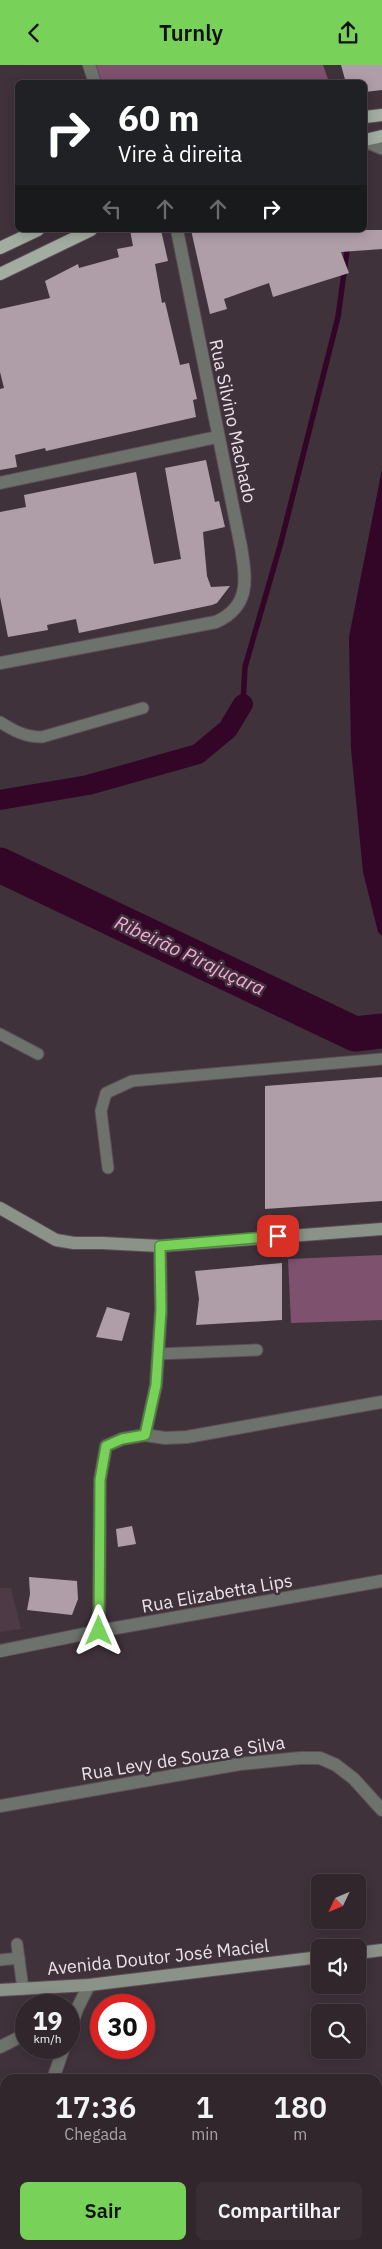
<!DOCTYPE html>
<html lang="pt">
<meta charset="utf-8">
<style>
:root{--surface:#30262c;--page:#382e34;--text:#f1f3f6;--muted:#a8a5a9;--line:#4b4348;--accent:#78d259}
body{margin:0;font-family:"IBM Plex Sans",sans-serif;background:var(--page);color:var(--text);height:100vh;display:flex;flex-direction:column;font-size:19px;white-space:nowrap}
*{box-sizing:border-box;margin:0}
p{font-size:16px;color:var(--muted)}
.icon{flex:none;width:28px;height:28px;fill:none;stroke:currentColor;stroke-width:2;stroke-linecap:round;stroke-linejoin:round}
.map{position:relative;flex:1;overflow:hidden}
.panel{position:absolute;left:0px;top:2009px;width:382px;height:176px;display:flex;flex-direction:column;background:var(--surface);border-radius:15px 15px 0 0;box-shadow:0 2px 12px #0003,0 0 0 1px var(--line)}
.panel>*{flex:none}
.top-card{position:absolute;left:15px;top:15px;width:352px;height:152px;border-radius:8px;box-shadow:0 2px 12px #0003,0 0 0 1px var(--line);background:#202124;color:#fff;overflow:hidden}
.needle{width:32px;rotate:226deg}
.buttons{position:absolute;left:311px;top:1809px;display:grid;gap:10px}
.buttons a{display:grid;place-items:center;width:55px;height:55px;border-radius:8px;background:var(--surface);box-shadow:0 2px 12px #0003,0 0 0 1px var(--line);font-size:25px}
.speed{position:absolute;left:15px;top:1929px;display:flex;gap:10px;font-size:25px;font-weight:700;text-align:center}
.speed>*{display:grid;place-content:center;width:65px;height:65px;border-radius:50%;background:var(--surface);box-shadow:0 2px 12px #0003,0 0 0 1px var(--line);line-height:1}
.speed small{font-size:12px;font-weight:400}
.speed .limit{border:8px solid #d22;background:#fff;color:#111}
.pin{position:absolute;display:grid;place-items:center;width:42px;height:42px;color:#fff;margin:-21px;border-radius:10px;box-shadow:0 2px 8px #0006}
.me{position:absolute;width:55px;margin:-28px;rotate:0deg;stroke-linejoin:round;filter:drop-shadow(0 0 4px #0008)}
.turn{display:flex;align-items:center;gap:18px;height:105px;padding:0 20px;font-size:22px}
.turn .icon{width:65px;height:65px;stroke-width:2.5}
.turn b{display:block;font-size:35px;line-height:42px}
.lanes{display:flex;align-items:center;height:48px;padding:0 20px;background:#0003;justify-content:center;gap:25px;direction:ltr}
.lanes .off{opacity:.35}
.eta{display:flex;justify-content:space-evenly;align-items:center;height:85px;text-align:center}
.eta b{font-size:30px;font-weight:600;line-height:35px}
.cta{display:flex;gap:10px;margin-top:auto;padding:10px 20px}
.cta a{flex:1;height:58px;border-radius:8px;background:var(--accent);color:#111;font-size:20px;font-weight:600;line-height:58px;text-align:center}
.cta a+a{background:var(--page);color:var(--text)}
header{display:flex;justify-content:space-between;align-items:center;height:65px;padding:0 20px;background:var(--accent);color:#111;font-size:22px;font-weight:600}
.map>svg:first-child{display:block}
.built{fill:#4e3a46}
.green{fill:#7e526e}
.water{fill:#330627}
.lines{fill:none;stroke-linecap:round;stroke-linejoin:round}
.stream{stroke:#330627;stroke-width:5.5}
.canal{stroke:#330627;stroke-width:20}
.river{stroke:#330627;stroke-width:35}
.building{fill:#af9ea8}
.lane-casing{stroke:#5c4e57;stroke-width:13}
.street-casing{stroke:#5c4e57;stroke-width:14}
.secondary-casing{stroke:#5c4e57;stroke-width:14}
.primary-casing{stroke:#5c4e57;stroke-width:14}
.lane{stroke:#6e726c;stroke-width:11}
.street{stroke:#6e726c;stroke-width:12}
.secondary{stroke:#8b9389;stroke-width:12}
.primary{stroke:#a2aca0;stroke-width:12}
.route-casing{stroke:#4e883a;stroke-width:12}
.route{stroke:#78d259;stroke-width:9}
.labels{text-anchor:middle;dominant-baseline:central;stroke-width:5;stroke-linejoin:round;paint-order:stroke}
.street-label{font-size:18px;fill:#ece3e9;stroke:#40323b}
.water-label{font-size:19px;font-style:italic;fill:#faaadd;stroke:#40323b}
</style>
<header><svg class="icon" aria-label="back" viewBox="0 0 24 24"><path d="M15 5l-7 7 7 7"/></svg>Turnly<svg class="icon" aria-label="share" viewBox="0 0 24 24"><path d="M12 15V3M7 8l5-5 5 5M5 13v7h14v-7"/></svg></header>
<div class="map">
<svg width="382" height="2184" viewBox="0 0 382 2184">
<rect width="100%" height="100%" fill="#40323b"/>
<!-- built -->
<path class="built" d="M0,1523H11L21,1564L0,1567Z"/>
<!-- green -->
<g class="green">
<path d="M92,0H323L329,17H98Z"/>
<path d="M382,1190V1255L291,1258L288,1194Z"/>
</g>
<!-- water -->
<path class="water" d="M382,404V871L378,867L363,807L351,684L349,572Z"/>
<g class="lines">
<!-- stream -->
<path class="stream" d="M243,639L245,602L280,481L338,252L347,186L346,165"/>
<!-- canal -->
<path class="canal" d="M0,735L88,720L198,689L228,664L243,639"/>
<!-- river -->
<path class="river" d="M0,800L355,969L382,966"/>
</g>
<!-- building -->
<g class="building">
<path d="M341,0H382V25L365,27V18H346Z"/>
<path d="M130,165H161L168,196L155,199L162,238L165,237L180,300L189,298L197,334L193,335L196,352L46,386L45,383L15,390L17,402L0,405V324L4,323L0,307V244L50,233L45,216L78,199L79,203L119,192L117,184L133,181Z"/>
<path d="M191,165H382V184L341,187L349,208L273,232L269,218L224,234L227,244L210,249Z"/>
<path d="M206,395L215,437L219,436L225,462L203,467L207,511L211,522L230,521L217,538L212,540L79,568L76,554L47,560L48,565L8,572L0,532V447L26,442L24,430L136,407L154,499L181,494L165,403Z"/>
<path d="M382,1012V1136L265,1144V1021Z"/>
<path d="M282,1198V1255L196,1260L199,1234L195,1206Z"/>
<path d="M107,1242L130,1248L122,1276L96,1272Z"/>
<path d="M132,1461L136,1479L118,1482L116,1464Z"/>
<path d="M29,1512L77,1516L78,1534L72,1550L27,1545L30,1529Z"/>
</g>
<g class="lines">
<!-- lane casing -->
<g class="lane-casing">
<g id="lane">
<path d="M365,77L382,84"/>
<path d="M0,657C14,666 25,672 42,672L143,643"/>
<path d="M0,969L38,989"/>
<path d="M108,1103L101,1046L106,1028L132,1016L382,994"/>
<path d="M158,1289L257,1285"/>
<path d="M17,1879L23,1924"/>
<path d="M0,1895L19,1893"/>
</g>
</g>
<!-- street casing -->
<g class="street-casing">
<g id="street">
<path d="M89,0L95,18"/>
<path d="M0,418L217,372"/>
<path d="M0,598L216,557C251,541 246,514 241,482L177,165"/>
<path d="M145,1370L165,1373L187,1372L382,1337"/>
<path d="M99,1566L100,1415L106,1381L122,1374L145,1370L156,1320L161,1245L160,1181"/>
<path d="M0,1586L99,1566L382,1516"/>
<path d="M0,1741L240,1699L300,1693H320L336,1700L354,1714L382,1745"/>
<path d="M69,1948L77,1944L89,1920"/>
<path d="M69,1969L77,1944"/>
<path d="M0,1982L26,1969"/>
<path d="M53,2014L64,1982"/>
<path d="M378,2103L382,2102"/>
<path d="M0,2165L5,2150"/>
<path d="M146,2180L147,2184"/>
<path d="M2,2184L18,2180"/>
</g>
</g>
<!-- secondary casing -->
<g class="secondary-casing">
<g id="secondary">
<path d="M0,1143L56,1175L74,1178H102L160,1181L382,1164"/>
<path d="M358,1888L382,1885"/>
<path d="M0,1925L89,1920L320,1892"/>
</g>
</g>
<!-- primary casing -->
<g class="primary-casing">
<g id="primary">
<path d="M365,52L382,50"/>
<path d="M365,75L382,71"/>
<path d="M0,183L38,165"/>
<path d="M0,209L91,165"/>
</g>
</g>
<!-- lane -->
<use href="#lane" class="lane"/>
<!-- street -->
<use href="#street" class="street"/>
<!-- secondary -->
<use href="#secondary" class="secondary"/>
<!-- primary -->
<use href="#primary" class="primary"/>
</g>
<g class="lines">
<!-- route casing -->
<g class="route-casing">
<path id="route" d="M99,1566L100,1415L106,1381L122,1374L145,1370L156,1320L161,1245L160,1181L278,1171"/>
</g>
<!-- route -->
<use href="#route" class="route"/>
</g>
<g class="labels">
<!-- street labels -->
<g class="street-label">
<text transform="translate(233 356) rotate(78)">Rua Silvino Machado</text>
<text transform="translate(217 1528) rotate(-10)">Rua Elizabetta Lips</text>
<text transform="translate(183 1693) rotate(-9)">Rua Levy de Souza e Silva</text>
<text transform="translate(158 1892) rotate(-6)">Avenida Doutor José Maciel</text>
</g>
<!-- water labels -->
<g class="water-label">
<text transform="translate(190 890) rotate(25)">Ribeirão Pirajuçara</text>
</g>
</g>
</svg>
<div class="buttons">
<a><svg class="needle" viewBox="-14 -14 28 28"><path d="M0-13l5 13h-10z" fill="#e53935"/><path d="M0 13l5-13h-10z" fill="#a8a5a9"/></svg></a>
<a><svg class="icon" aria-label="sound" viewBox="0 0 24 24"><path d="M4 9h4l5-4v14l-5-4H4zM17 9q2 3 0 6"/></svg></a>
<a><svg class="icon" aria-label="search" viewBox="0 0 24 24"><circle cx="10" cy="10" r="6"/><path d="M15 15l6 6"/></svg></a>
</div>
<div class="speed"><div>19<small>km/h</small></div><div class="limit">30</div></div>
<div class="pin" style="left:278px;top:1171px;background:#d93025"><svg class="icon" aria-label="arrive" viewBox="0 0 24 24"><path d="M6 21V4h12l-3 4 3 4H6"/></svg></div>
<svg class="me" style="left:99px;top:1566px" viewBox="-20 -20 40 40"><path d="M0-17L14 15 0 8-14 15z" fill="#78d259" stroke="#fff" stroke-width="4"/></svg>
<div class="top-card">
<div class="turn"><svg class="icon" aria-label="right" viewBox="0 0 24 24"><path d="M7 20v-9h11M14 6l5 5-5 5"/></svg><div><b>60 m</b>Vire à direita</div></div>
<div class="lanes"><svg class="icon off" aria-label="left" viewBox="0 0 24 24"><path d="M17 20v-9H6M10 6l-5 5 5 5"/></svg><svg class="icon off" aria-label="ahead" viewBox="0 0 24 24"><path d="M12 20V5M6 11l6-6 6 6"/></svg><svg class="icon off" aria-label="ahead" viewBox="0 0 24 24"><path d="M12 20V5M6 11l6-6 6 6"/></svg><svg class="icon" aria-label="right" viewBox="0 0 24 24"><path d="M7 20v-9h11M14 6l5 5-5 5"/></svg></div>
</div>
<section class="panel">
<div class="eta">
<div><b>17:36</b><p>Chegada</p></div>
<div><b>1</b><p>min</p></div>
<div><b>180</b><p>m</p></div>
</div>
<div class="cta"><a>Sair</a><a>Compartilhar</a></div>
</section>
</div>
